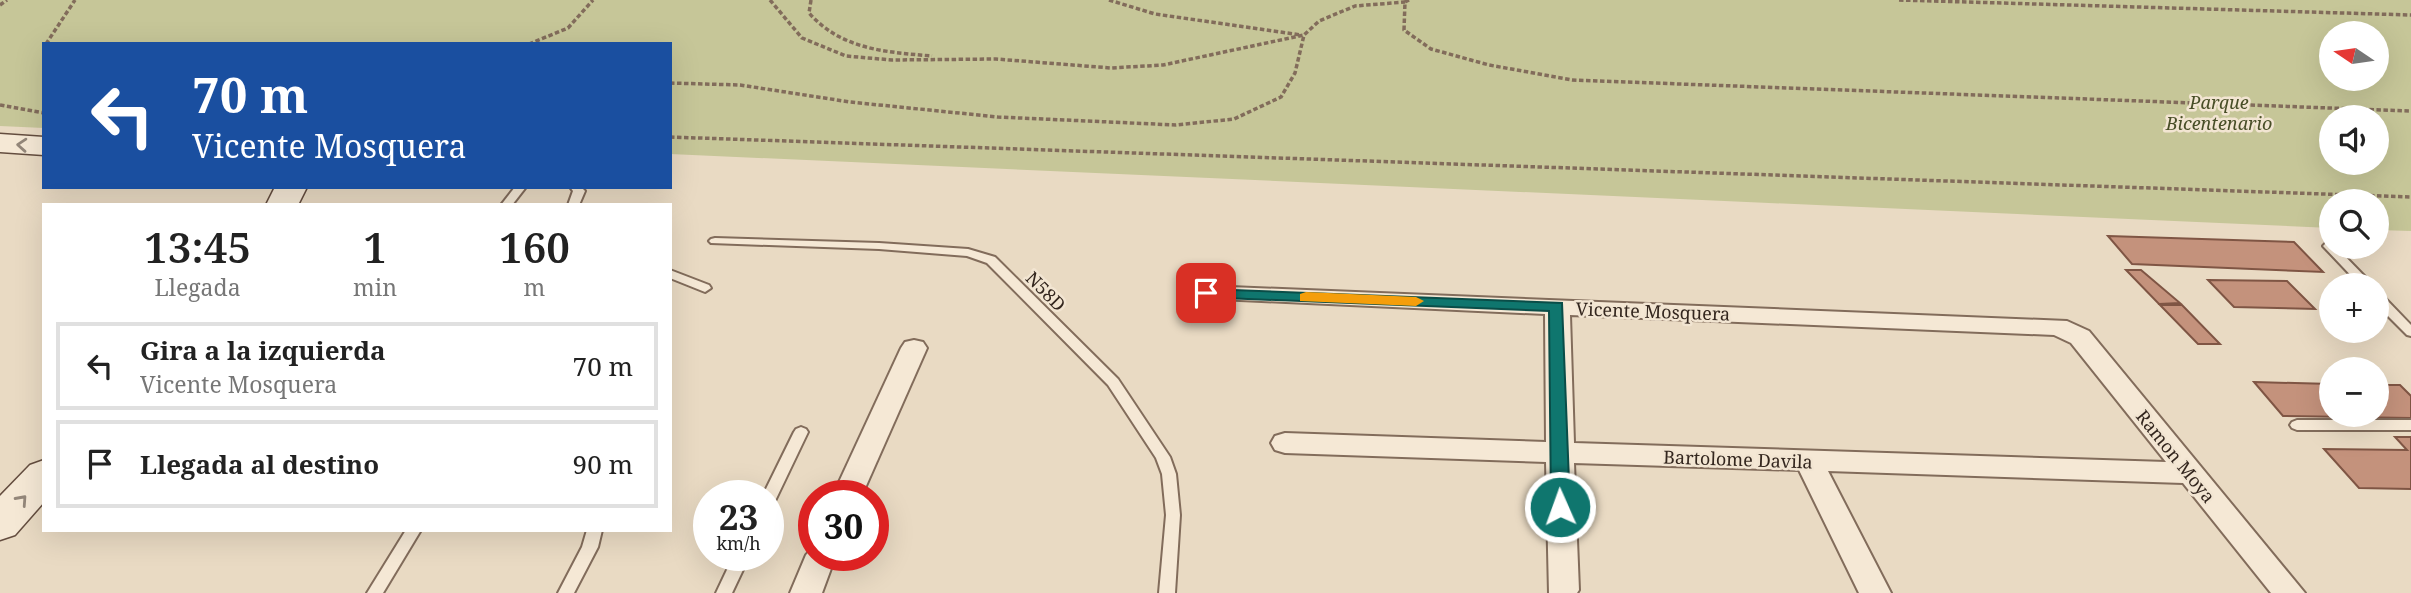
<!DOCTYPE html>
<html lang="es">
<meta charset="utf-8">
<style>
:root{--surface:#fff;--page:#f2f2f2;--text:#222;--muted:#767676;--line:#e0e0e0}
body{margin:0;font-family:"Noto Serif",serif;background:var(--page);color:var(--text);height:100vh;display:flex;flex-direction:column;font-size:26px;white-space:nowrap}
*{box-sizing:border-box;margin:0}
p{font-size:23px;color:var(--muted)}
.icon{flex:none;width:38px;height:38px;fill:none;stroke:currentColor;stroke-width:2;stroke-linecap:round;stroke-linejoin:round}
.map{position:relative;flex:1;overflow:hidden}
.sheet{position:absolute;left:42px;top:203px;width:630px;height:329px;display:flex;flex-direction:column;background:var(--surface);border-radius:0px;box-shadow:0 7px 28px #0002}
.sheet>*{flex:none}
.banner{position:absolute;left:42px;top:42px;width:630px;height:147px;border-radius:0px;box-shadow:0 7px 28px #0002;background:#1a4fa0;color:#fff;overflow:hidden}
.needle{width:46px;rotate:283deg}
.fabs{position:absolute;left:2319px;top:21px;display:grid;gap:14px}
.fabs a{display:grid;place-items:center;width:70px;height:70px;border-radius:50%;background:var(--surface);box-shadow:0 7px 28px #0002;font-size:35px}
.speed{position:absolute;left:693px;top:480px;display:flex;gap:14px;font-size:35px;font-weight:700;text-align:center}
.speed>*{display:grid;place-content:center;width:91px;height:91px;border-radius:50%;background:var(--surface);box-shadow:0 7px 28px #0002;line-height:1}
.speed small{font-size:18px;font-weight:400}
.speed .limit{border:10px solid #d22;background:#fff;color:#111}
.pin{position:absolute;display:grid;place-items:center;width:60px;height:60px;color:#fff;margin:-30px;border-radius:14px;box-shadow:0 4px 10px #0006}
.me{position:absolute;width:77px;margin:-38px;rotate:358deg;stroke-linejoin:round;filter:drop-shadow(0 0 5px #0008)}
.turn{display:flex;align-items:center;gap:24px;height:147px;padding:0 35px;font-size:32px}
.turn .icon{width:91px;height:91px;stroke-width:2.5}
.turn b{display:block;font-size:49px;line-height:60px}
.eta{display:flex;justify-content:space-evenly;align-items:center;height:119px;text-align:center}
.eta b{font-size:42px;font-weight:600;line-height:49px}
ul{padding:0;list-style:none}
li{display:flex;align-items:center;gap:21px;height:88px;margin:0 14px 10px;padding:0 21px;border:4px solid var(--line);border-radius:0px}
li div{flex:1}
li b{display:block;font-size:26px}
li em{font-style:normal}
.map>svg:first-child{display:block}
.green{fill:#c6c698;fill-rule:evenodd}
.building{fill:#c4927c;stroke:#7f5544;stroke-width:2}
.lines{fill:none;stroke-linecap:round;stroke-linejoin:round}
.lane-casing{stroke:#826c5b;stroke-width:4}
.street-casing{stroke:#826c5b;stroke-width:4}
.secondary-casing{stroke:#644d3f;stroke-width:3}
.path{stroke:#826c5b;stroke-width:3.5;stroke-dasharray:4.5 2.5;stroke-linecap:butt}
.lane{fill:#f5e8d5;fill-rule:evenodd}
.street{fill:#f5e8d5;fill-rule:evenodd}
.secondary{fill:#f5e8d5;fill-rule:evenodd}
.oneway{stroke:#94877a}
.route{fill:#0f766e;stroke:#0a4d48;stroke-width:2}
.slow{fill:#f59e0b}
.labels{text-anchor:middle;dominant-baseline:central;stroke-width:5;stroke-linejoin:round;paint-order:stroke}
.park-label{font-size:18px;font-style:italic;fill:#484e27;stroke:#f2e5d2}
.street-label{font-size:18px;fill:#33261e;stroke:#f2e5d2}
</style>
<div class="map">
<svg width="2411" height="593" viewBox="0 0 2411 593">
<rect width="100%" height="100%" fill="#e9dac3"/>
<!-- green -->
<path class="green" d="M0,0H2411V231L2377,230L2376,201H2331V228L670,154V44H44V128L0,126ZM2331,33H2376V79H2331ZM2376,117V163H2331V117Z"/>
<!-- building -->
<g class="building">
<path d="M2108,236L2294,242L2323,272L2132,264Z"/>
<path d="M2126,270H2141L2180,303L2159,304Z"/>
<path d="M2208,280L2287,281L2315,309L2234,307Z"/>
<path d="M2160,305H2182L2220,344H2198Z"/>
<path d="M2254,382L2331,384V415H2376V385H2400L2411,396V418L2283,416Z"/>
<path d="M2395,437H2411V489L2359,488L2324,449L2407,450Z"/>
</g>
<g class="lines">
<!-- lane casing -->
<g class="lane-casing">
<g id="lane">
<path d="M515,187H526L512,205H501Z"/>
<path d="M570,187H581L585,191L579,205H568L573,191Z"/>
<path d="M715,238L879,243L968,249L995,257L1118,379L1170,457L1176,474L1180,515L1175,593H1159L1166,515L1162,474L1156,458L1108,385L987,263L967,256L879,249L711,243L709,241L711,239Z"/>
<path d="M2331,243V247H2336L2373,285H2360L2323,246L2325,244Z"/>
<path d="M670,270L709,285L711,288L705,292L670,278Z"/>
<path d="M2376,292L2380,293L2411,325V336L2407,335L2376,304Z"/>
<path d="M2297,420H2411V430H2297L2292,428L2290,425L2292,422Z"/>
<path d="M801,427L806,429L808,432L775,501L773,505L768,506V495H763L794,432L796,429Z"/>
<path d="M406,530H421L383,593H367Z"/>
<path d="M587,530H602L598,547L574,593H558L582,547Z"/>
<path d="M734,555H750L732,593H716Z"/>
</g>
</g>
<!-- street casing -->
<g class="street-casing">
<g id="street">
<path d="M1206,286L2067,321L2089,331L2305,593H2271L2183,483L1828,471L1891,593H1859L1799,470L1574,463L1579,590L1577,593H1549L1546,462L1285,453L1275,450L1271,443L1275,436L1285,433L1546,442L1545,314L1197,298L1194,293L1197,288ZM1570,315L2054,335L2071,343L2166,462L1574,443Z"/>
<path d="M914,340L923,342L927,348L862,495H833L901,348L905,342Z"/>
<path d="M814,546V555H836L822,593H790L806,555Z"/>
</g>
</g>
<!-- secondary casing -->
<g class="secondary-casing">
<g id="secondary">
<path d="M0,134L44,137V155L0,152Z"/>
<path d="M275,187H307L298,205H266Z"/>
<path d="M44,460V502L15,535L0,540V496L30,465Z"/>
</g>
</g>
<!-- path -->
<g class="path">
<path d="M770,0L802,38L846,56L892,60L996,59L1111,68L1163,65L1304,35"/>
<path d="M811,0L809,13C842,50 886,52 932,56"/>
<path d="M1109,0L1155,14L1301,35"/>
<path d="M1409,0L1405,2L1404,30L1431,49L1489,65L1572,80L2411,111"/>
<path d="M1899,0L2411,15"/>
<path d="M0,5L7,0"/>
<path d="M46,44L75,0"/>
<path d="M529,44L568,28L593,0"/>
<path d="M670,83L740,85L850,102L998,117L1176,125L1234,119L1281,97L1295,73L1304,35L1319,21L1355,6L1405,2"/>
<path d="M0,105L44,113"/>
<path d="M670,137L2411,197"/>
</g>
<!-- lane -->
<use href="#lane" class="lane"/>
<!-- street -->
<use href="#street" class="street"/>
<!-- secondary -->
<use href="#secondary" class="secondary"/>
</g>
<!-- one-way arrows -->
<defs><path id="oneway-chevron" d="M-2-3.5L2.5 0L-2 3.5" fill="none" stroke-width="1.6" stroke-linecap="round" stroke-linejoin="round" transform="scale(1.75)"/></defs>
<g class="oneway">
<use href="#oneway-chevron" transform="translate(22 145) rotate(-176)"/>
<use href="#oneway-chevron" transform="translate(22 500) rotate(-48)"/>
</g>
<!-- route -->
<path class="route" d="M1206,289L1562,303L1570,507L1567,512H1553L1551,507L1549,311L1200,297V290Z"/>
<!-- slow -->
<path class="slow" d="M1306,292L1416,297L1424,301L1416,306L1300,301V294Z"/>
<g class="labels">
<!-- park labels -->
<g class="park-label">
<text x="2219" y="102">Parque<tspan x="2219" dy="21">Bicentenario</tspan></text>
</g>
<!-- street labels -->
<g class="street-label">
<text transform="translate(1046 291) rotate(45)">N58D</text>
<text transform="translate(1653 311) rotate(2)">Vicente Mosquera</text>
<text transform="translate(2176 456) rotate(51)">Ramon Moya</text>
<text transform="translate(1738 459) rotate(2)">Bartolome Davila</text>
</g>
</g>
</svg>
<div class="fabs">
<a><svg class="needle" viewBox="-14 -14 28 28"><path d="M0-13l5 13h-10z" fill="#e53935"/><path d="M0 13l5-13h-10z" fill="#767676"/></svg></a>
<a><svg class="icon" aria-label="sound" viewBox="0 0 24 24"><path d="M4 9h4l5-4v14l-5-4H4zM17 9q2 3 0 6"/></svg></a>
<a><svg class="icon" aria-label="search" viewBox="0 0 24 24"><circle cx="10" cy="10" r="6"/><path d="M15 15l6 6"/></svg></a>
<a>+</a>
<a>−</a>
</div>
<div class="speed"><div>23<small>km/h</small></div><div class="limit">30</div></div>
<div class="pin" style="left:1206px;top:293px;background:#d93025"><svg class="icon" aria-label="arrive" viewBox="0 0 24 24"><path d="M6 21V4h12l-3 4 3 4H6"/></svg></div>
<svg class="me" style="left:1560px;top:507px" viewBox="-20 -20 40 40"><circle r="17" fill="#0f766e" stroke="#fff" stroke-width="3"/><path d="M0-11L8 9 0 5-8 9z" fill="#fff"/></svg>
<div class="banner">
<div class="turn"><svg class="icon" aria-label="left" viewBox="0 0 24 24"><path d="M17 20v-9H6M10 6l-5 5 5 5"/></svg><div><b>70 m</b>Vicente Mosquera</div></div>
</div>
<section class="sheet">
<div class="eta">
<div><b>13:45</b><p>Llegada</p></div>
<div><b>1</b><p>min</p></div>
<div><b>160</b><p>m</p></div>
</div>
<ul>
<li><svg class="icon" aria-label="left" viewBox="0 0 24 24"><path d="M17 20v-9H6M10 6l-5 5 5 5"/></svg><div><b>Gira a la izquierda</b><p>Vicente Mosquera</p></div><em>70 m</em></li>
<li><svg class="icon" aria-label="arrive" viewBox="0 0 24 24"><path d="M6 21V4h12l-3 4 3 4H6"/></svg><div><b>Llegada al destino</b></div><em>90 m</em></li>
</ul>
</section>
</div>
